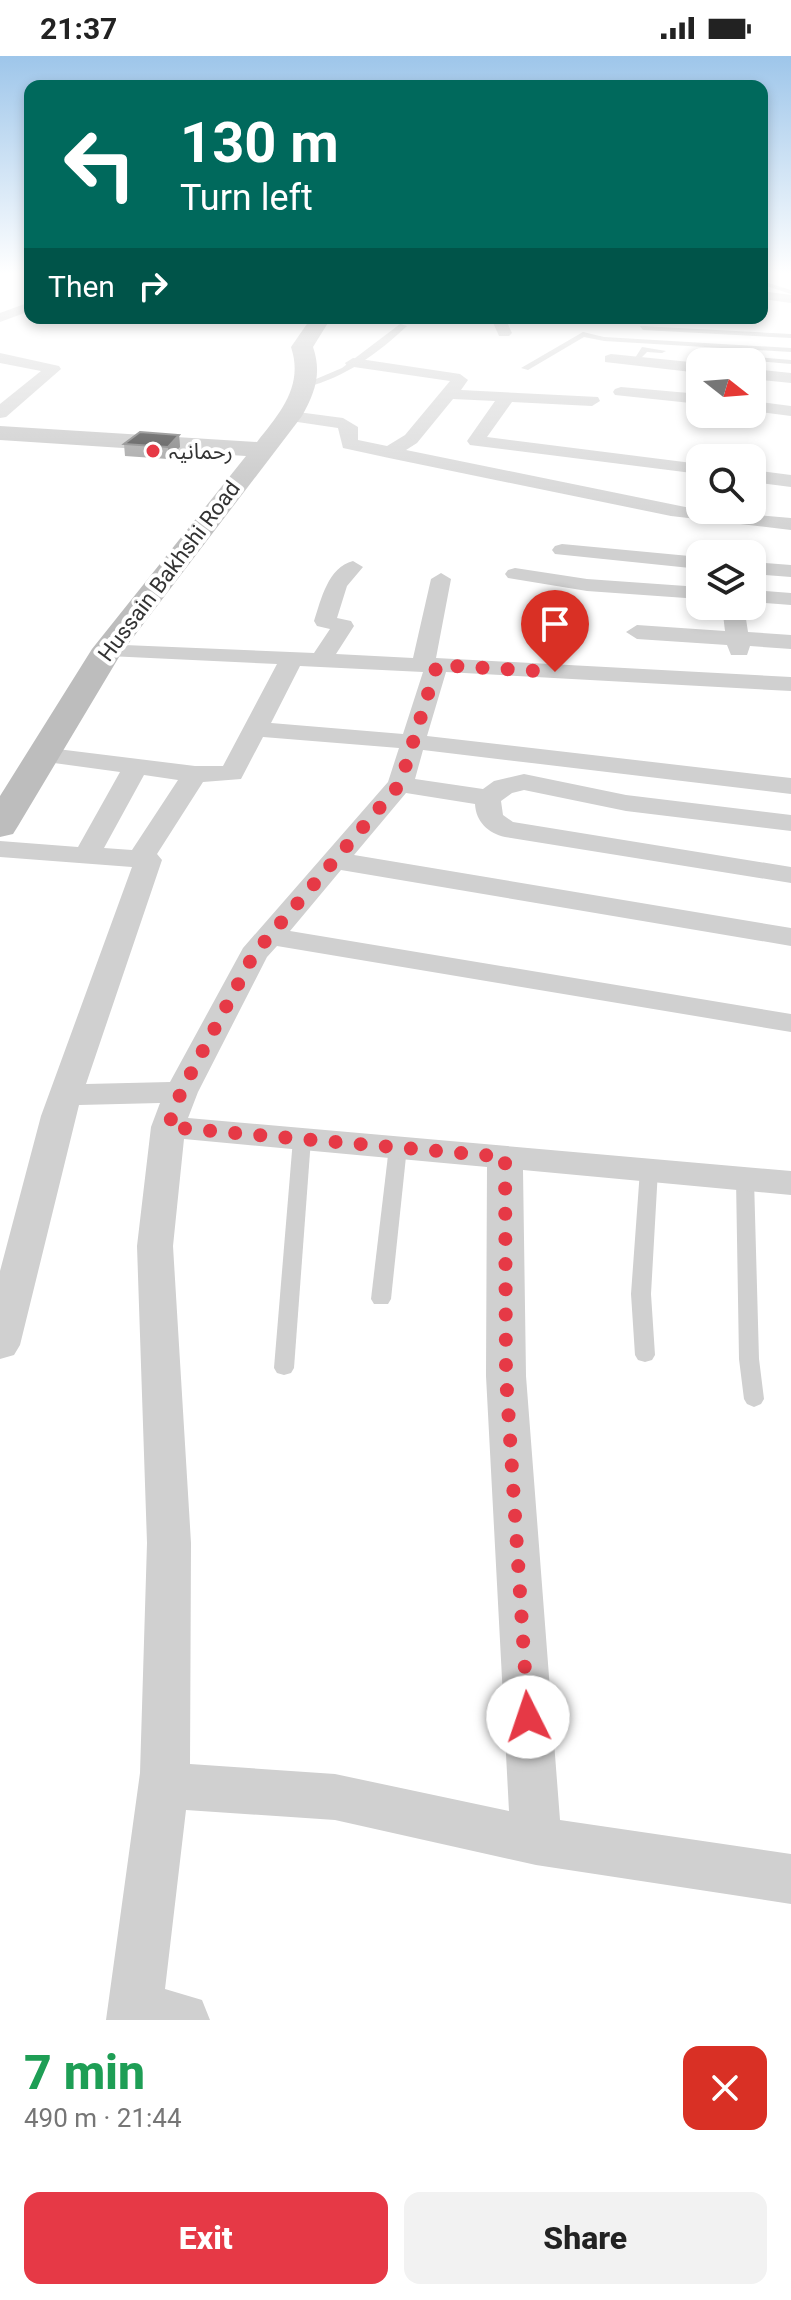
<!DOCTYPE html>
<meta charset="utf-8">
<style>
:root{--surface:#fff;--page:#f2f2f2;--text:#222;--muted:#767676;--accent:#e63946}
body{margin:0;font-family:Roboto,"Noto Sans Arabic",sans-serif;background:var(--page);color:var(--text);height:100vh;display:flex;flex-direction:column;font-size:30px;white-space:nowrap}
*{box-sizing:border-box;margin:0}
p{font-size:26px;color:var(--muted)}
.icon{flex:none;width:44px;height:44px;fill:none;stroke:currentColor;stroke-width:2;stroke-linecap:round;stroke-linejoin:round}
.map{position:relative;height:1964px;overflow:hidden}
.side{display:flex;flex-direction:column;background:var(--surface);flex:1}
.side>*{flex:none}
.top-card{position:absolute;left:24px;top:24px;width:744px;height:244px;border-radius:16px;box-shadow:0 4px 12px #0003;background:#00695c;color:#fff;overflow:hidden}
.needle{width:52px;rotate:107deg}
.tools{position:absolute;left:686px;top:292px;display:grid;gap:16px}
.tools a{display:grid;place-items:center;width:80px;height:80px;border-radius:16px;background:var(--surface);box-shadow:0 4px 12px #0003;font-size:40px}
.pin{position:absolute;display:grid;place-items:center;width:68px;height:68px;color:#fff;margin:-82px -34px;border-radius:50% 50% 50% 0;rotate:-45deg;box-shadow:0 0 8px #0007}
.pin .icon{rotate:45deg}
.me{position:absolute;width:88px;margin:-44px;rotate:356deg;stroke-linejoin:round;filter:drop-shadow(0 0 6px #0008)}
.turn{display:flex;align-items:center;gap:28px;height:168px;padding:0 24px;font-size:36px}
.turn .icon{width:104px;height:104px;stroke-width:2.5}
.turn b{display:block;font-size:56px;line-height:68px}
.then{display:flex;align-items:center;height:76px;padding:0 24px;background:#0003;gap:16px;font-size:30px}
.round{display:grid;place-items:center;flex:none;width:84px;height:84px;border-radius:16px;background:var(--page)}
.headline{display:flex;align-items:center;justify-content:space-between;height:136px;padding:0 24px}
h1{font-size:48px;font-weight:800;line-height:60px;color:#1e9e55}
.primary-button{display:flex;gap:16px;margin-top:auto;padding:16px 24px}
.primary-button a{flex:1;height:92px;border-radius:16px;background:var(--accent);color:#fff;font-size:32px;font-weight:800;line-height:92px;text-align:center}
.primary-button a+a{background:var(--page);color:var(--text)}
.status{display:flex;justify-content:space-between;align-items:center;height:56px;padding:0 40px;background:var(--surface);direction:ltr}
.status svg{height:22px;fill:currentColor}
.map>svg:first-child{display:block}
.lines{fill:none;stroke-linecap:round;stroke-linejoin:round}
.lane{fill:#d0d0d0;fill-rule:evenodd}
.street{fill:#d0d0d0;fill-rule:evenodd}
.secondary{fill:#bdbdbd;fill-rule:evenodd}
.wall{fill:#8c8c8c}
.shaded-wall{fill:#5f5f5f}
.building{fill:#1a1a1a;stroke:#5f5f5f;stroke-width:2}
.route{stroke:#e63946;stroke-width:14;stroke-dasharray:0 25.2}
.poi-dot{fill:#e63946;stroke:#fff;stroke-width:3}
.labels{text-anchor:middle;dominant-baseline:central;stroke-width:8;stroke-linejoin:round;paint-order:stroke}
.far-poi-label{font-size:22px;fill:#333;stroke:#fff;text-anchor:start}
.far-street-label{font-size:22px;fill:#333;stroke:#fff}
</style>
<div class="status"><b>21:37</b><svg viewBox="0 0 49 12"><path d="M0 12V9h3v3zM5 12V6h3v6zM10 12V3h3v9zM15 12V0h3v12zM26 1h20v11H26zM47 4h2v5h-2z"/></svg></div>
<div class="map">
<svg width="791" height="1964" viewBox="0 0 791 1964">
<rect width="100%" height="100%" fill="#fff"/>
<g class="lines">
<!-- lane -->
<g class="lane">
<path d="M768,227L791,234V238L766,230Z"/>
<path d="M400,268L407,270C378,297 345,322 306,331L302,329L342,312Z"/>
<path d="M640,270L791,278V282L643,274Z"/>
<path d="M583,276L604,281L791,292V296L604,285L584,281L528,314L521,312Z"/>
<path d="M642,291L666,295L662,297L647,296L641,302H635Z"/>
<path d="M694,296L791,304V308L697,300Z"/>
<path d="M302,1078L311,1083L294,1312L291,1317L284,1319L277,1317L274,1312L293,1083Z"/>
<path d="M398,1085L407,1091L391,1243L388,1248H374L371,1243L389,1091Z"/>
<path d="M649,1108L658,1114L651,1238L655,1299L652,1304L645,1306L638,1304L635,1299L631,1238L640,1114Z"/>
<path d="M745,1117L754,1123L759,1303L764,1343L761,1348L754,1351L747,1348L744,1343L739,1303L736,1123Z"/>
</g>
<!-- street -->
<g class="street">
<path d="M762,235L791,239V247L762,243Z"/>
<path d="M30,246V255L0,266V257Z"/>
<path d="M491,262H505L512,277L509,280H499Z"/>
<path d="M0,297L59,310L61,313L6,361L0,362V348L41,315L0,307Z"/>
<path d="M611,298L700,307V317L605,306V300Z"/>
<path d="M353,302L460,318L468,324L461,334L598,341L600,345L592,350L512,346L487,381L700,408V418L470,389L467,385L495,345L453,343L417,387L406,394L700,454L791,462V474L671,460L389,402L343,392L338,372L284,364L281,360L290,355L343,362L358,371V384L387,390L405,379L450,325L347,310L345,307Z"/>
<path d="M752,313L791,317V327L752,323Z"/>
<path d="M621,331L700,338V348L615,339L613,336L615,333Z"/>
<path d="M752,345L791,350V360L752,355Z"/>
<path d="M752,414L791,419V431L752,426Z"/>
<path d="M562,488L700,501V513L555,498L552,494L555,490Z"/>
<path d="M353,505L363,511L347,530L337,562L351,565L354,570L336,598L413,602L431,523L441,517L451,523L436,602L791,621V635L446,616L427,680L791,722V738L423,694L415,723L483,733L494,725L524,718L626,739L791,759V775L626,755L524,734L512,737L501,745L503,759L513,766L791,811V827L505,781C488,777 476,766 475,748L406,737L354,799L791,872V890L341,814L290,875L791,958V976L277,890L267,901L198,1036L188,1062L791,1115V1139L523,1114L526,1320L560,1764L791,1798V1848L536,1809L335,1764L186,1754L165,1933L202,1944L210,1964H106L140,1717L147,1487L137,1190L151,1071L160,1047L79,1049L20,1289L14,1299L0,1303V1215L41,1060L132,811L0,801V785L78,791L120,716L32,704L28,699L32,694L41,691L195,710H223L277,608L108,600L100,598L97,593L100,588L314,597L330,573L317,570L314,565C321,544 328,511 353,505ZM300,610L423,616L403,678L271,667ZM263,681L399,692L388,726L243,892L170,1026L86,1028L162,804L157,798L203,726L241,723ZM144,719L178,724L132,794L104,792ZM184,1083L487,1111L486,1320L509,1755L335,1718L190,1708L191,1487L173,1190Z"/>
<path d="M752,506L791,509V521L752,518Z"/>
<path d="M515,512L587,523L700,531V543L587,535L508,522L505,518L508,514Z"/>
<path d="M752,534L791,537V549L752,546Z"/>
<path d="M722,550H744L748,576L791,579V593L750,590L747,599H731L727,589L637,583L626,576L637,569L725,575Z"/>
</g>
<!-- secondary -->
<path class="secondary" d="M311,262H331L313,291C322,317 315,337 302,360L122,596L18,770L13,778L0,781V740L92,593L246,400L0,384V370L257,386C280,357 304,330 291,291Z"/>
</g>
<!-- wall -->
<path class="wall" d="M179,379L180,391L168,403L125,400L124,388Z"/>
<!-- shaded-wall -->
<path class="shaded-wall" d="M179,379L180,391L168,403V391Z"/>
<!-- building -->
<path class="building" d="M140,376L179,379L168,391L124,388Z"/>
<!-- sky -->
<linearGradient id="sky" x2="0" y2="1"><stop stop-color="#9ec6ea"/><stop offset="0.44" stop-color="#fff"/><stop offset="1" stop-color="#fff" stop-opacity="0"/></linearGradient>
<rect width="791" height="493" fill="url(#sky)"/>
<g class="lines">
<!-- route -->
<path class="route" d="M528,1661L506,1320L505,1101L168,1071L181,1036L254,898L400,728L437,609L555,616"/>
</g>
<!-- markers -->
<circle class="poi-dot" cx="153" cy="395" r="8"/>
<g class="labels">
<!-- far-poi labels -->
<g class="far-poi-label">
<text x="169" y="395">رحمانیہ</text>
</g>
<!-- far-street labels -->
<g class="far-street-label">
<text transform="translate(169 515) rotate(-53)">Hussain Bakhshi Road</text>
</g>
</g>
</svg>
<div class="tools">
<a><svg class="needle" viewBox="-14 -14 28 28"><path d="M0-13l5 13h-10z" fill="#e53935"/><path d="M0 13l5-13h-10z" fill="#767676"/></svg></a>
<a><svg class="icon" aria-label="search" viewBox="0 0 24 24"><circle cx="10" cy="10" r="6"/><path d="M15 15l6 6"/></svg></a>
<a><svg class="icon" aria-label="layers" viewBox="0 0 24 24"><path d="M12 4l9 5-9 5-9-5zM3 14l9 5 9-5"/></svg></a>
</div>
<div class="pin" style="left:555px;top:616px;background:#d93025"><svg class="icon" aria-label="arrive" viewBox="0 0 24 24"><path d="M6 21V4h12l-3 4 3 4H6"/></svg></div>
<svg class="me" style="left:528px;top:1661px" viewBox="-20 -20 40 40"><circle r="19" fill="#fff"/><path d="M0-13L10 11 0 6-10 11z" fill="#e63946"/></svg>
<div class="top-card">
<div class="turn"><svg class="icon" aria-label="left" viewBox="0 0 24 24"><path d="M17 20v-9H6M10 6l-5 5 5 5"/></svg><div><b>130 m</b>Turn left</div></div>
<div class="then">Then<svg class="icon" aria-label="right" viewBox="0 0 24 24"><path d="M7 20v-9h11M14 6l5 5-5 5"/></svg></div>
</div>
</div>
<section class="side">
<div class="headline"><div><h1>7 min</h1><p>490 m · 21:44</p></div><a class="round" style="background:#d93025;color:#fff"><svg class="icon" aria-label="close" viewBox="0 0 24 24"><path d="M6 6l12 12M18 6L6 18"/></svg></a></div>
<div class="primary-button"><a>Exit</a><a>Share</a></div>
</section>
